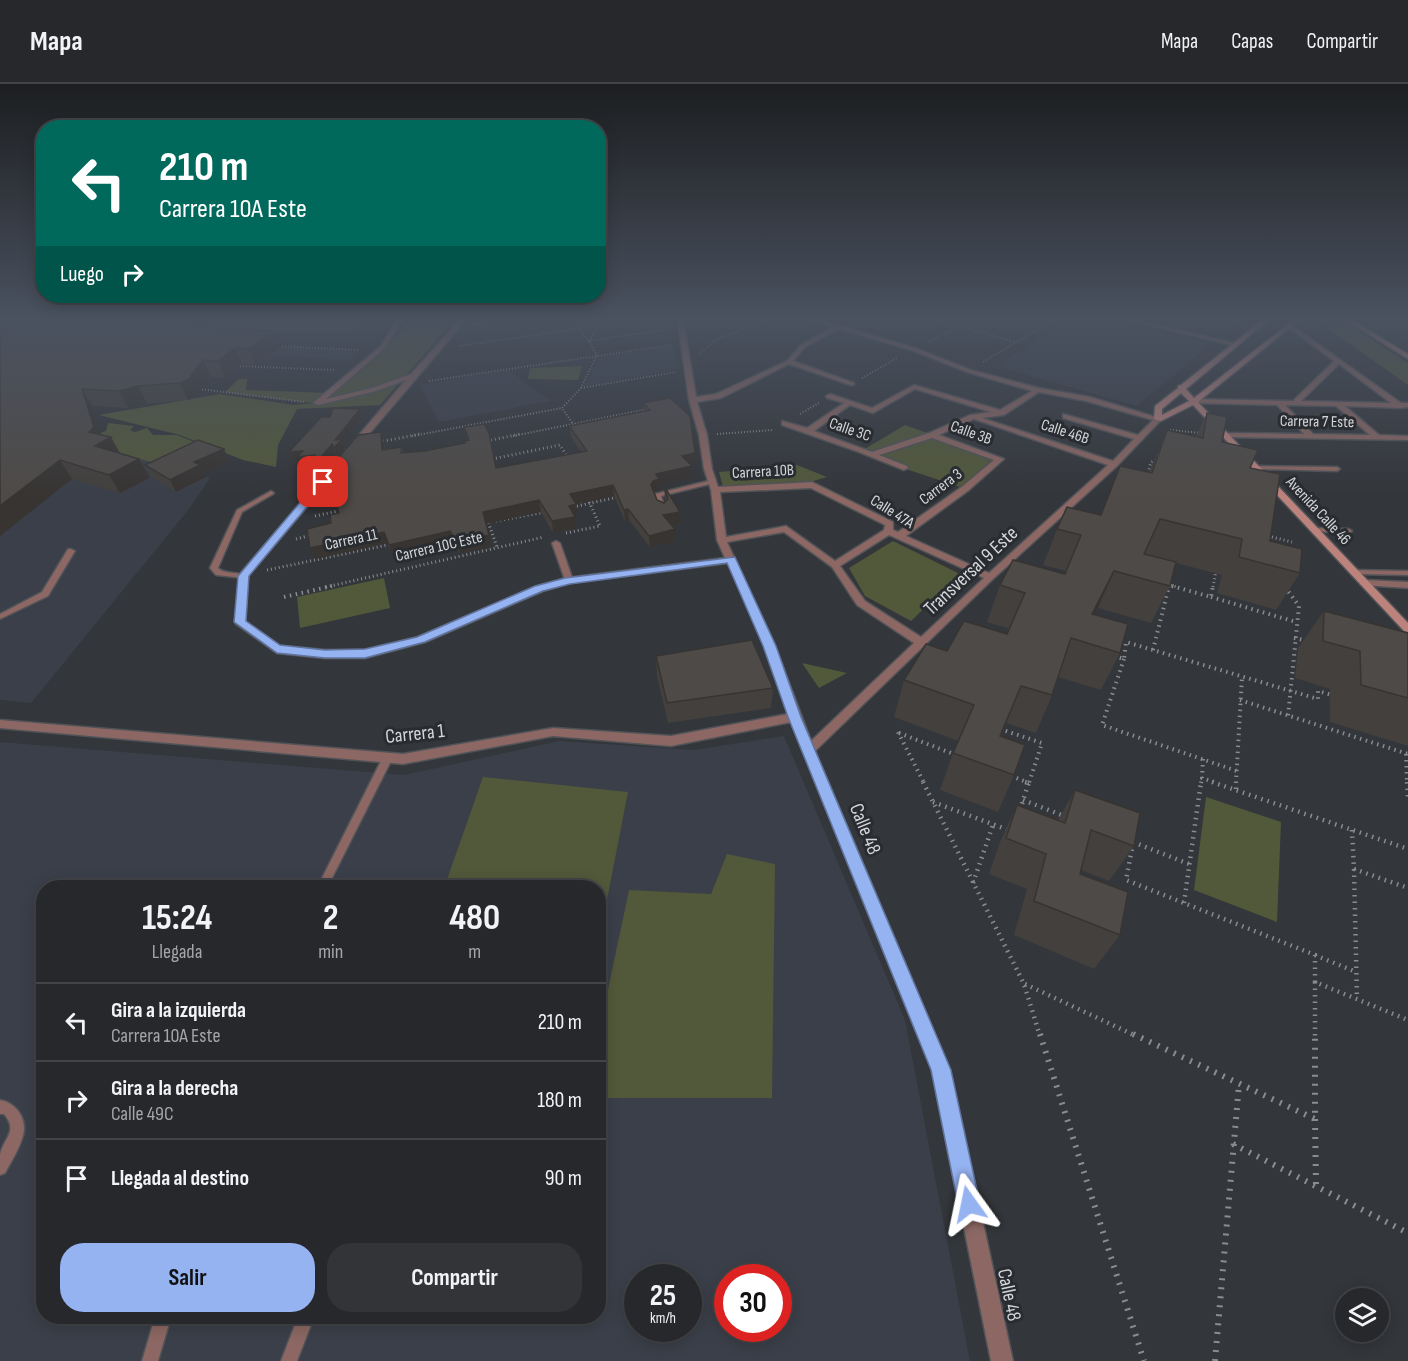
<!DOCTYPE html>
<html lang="es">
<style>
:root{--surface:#26282c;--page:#323438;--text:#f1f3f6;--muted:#a4a6a9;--line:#424448;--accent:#95b2f1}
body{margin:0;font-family:"Sofia Sans Condensed",sans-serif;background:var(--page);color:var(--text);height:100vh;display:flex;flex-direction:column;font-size:22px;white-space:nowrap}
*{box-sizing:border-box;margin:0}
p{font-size:20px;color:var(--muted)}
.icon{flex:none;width:33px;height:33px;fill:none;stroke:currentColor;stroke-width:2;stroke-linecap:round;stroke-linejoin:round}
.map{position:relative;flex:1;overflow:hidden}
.details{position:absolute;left:36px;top:796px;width:570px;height:444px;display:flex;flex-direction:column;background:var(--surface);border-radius:24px;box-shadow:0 3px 15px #0003,0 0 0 2px var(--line)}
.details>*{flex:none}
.top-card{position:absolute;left:36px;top:36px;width:570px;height:183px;border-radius:24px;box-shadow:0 3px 15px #0003,0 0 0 2px var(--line);background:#00695c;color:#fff;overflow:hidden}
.tools{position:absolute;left:1335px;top:1204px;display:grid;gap:12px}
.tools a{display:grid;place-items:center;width:54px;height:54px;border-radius:50%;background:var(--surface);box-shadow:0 3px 15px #0003,0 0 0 2px var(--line);font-size:30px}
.speed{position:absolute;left:624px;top:1180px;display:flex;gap:12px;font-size:30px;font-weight:700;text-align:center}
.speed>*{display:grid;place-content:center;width:78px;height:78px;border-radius:50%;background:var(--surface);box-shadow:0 3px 15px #0003,0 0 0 2px var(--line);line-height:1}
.speed small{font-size:15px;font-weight:400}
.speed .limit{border:9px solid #d22;background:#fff;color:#111}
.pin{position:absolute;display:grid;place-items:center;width:51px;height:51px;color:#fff;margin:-26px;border-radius:12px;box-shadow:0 3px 9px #0006}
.me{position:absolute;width:66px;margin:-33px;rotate:348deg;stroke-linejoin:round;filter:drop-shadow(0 0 4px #0008)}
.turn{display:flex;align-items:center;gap:21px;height:126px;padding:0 24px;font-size:27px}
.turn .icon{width:78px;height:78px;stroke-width:2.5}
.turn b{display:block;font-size:42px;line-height:51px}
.then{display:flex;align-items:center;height:57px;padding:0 24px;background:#0003;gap:12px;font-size:22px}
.eta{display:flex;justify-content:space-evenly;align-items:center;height:102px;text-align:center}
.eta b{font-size:36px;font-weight:700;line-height:42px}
.cta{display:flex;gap:12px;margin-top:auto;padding:12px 24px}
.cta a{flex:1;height:69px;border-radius:24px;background:var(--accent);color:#111;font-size:24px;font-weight:700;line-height:69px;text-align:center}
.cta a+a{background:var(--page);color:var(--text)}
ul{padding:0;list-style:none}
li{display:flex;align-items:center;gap:18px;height:78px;padding:0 24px;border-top:2px solid var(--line)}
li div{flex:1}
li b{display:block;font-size:22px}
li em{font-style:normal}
header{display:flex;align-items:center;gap:36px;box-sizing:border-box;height:84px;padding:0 30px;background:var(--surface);border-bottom:2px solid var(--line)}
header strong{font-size:28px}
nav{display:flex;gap:33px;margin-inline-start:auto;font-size:21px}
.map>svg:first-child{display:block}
.built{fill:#3a3f49;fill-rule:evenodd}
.green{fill:#52583a}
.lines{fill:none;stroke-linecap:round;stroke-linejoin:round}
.lane-casing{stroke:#505357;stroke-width:3}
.street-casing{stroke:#505357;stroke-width:3}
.secondary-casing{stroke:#505357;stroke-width:3}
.path-far4{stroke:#8a8c90;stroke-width:2;stroke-dasharray:1 2;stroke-linecap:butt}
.path-far3{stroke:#8a8c90;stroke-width:3;stroke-dasharray:1 3;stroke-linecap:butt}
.path-far2{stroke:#8a8c90;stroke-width:4;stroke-dasharray:1.5 4.5;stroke-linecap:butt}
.path-far1{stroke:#8a8c90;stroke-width:4.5;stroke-dasharray:1.5 5;stroke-linecap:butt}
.path{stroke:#8a8c90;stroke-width:6;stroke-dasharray:2 7;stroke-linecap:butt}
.lane{fill:#8c6763;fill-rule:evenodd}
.street{fill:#8c6763;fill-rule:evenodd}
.secondary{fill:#bc827c;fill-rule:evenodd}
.wall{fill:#43403d}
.shaded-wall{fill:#373432}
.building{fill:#4e4a47;stroke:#373432;stroke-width:1.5}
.route{fill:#95b2f1;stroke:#61749d;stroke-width:1.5}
.labels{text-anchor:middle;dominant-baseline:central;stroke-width:6;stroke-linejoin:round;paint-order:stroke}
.far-street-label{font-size:16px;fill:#d4d6d9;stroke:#292c30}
.street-label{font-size:20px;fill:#d4d6d9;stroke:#292c30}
</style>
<header>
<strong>Mapa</strong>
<nav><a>Mapa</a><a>Capas</a><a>Compartir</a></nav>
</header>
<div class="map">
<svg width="1408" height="1277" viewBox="0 0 1408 1277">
<rect width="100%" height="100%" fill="#33363a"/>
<!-- built -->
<g class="built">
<path d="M1074,234H1104L1211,260L1137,322L996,282Z"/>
<path d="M277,262L359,266L348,276L265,271Z"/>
<path d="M673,262L677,286L584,302L599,273Z"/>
<path d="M508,286L551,317L439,338L420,301Z"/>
<path d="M0,301L27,353L94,348L153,379L171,378L210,394L189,425L31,619L0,616Z"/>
<path d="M784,652L905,936L970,1277H0V658L404,691L559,657L694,666ZM44,804H598V1233H44ZM638,1194H688V1245H638ZM728,1194H778V1245H728Z"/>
</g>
<!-- green -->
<g class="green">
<path d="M233,234H369L348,247H280L257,259L196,255Z"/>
<path d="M406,234H447L449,242L380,321L297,325L278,361L276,383L243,376L180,351L99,331L220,310L293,321L317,319L323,314L312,319L225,308L239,295H247L246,306L329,309L401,248Z"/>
<path d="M1313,234H1339L1408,279V301Z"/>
<path d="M582,282L578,296L528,295L530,284Z"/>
<path d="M108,339L134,342L130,346L135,348L147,344L153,351H177L199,360L168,382L102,366L89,354L106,347Z"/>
<path d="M905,341L999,375L963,404L906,385L863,366Z"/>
<path d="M797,381L827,393L810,398L723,403L719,388Z"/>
<path d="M893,457L960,490L911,537L865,512L849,484Z"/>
<path d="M384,494L390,524L300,544L297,513Z"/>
<path d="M802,579L847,589L819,604Z"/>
<path d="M483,693L628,708L599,857L598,804H444Z"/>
<path d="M1206,713L1281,738L1277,838L1194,806Z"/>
<path d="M727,770L775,780L772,1014H599V948L629,806L711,810Z"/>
</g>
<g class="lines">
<!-- lane casing -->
<g class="lane-casing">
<g id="lane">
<path d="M1258,382L1337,383L1340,385L1337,387L1256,385L1255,384Z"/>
<path d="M712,396L715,398L714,399L661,412L665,425L662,427L659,425L654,411L655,410Z"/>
<path d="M271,407L274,409L273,410L242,428L218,484C225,491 238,487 247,492L243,494L216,491L210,484L237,426Z"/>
<path d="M1315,444L1349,445L1352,447L1349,449L1313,447V445Z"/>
<path d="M556,457L560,459L573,496L572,498H566L565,496L552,459Z"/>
<path d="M68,465H71L75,467L48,512L0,535V530L42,508Z"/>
<path d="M1352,486L1408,487V491L1355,490L1351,488Z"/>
<path d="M387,671L390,672L392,675L327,804H317L382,675L384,672Z"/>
<path d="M0,1016C18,1019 29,1038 22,1055C18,1067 11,1078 5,1089L0,1091C0,1085 0,1077 0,1071C3,1054 19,1048 4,1030H0Z"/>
<path d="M155,1233H171L158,1277H142Z"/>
<path d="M298,1233H314L297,1277H281Z"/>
</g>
</g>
<!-- street casing -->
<g class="street-casing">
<g id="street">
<path d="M398,234H404L385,264L326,315L372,304L411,290L455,241L459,234H465L460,243L248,492L245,537L280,562L325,566H365L418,553L535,503L566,494L725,474L717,456L711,406L704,385L699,351L689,316L677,234H683L696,313L716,310L787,277L801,261L833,243L807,234H815L915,264L971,286L1039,304L1090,313L1162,335L1117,382L993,495L815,667L950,986L1013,1277H991L932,986L791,638L671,662L553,652L403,680L0,644V636L403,670L553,644L671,652L788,630L765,562L728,479L570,499L543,507L425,558L365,574H325L277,569L236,540L235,538L240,490L406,296L376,307L318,321L313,319L381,262ZM839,245L911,266L967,288L1032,307L1000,326L914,301L872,324L830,310L826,312L827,314L844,319L807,344L782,337V341L859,368L904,386L908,384L907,382L879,371L932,354L994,376L963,402L898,448L893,446V438L812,398L718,403L712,385L707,351L697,318L721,314L789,280L850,301H854V299L793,277L805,263ZM915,305L991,328L970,331L929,349L872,368L814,347L850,321L873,329ZM1039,308L1086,317L1153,336L1138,351L1063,330V334L1134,355L1113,377L982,334L1004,331ZM974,335L1108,381L989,489L906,452L969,406L1004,375L939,351ZM811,404L885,441L884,446L835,477L786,442L726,453L720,408ZM784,448L832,483L857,521L914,559L811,657L775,562L727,458ZM889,451L984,494L921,553L865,517L840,482Z"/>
<path d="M1120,234H1129L1238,260L1235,262Z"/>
<path d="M1290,240L1401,319H1408V323L1401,324L1345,322L1379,351L1408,352V356L1222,353L1221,351L1225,349L1304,350L1277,321L1194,319L1190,317L1194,315L1293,317L1334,277L1288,243ZM1339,280L1391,319L1301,317ZM1285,321L1336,322L1370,351L1313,350Z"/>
<path d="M1365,496L1408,498V504L1361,501L1360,499Z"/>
</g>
</g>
<!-- secondary casing -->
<g class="secondary-casing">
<g id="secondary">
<path d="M1265,234H1271L1186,305L1194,314L1296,234H1302L1198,318L1408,539V548L1404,547L1193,321L1161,337L1154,335L1155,322L1178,304V302L1181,301ZM1181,309L1189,317L1162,331V325Z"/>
<path d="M1342,234H1349L1408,270V275Z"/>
</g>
</g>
<!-- path-far4 -->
<g class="path-far4">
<path d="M929,234L1015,258"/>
<path d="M1030,234L1047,238"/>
<path d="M1226,234L1243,238"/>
<path d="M474,240L515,234"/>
<path d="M209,245L229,234"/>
<path d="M579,245L589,257L669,245"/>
<path d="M928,258L960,242"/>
<path d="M279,262L358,266"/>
<path d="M459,262L597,242"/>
<path d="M699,270L717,255L774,234"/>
<path d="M983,278L1057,234"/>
<path d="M237,282L334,286"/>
<path d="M862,294L897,274"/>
<path d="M429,297L671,261"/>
<path d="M581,304L676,288"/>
<path d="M199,305L304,318"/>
<path d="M800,330L819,319"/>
<path d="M574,341L562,324L581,304L597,271L589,257L598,242L587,234"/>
<path d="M1170,346L1201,349"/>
<path d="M717,350L773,346"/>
<path d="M412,352L562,324"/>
<path d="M513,352L648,325"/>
</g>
<!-- path-far3 -->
<g class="path-far3">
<path d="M487,357L520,350"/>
<path d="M379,358L420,350"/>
<path d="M492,375L560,361L568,374"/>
<path d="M1147,393L1151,378L1158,376"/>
<path d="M573,423L618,413"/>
<path d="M315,432L342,426"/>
<path d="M487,435L497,463"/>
<path d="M496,437L545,428"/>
<path d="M566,449L600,442L587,413"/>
<path d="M1268,452L1292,458"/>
<path d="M296,455L312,451"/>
<path d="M267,486L392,460"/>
<path d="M326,503L544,453"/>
<path d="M1168,503L1169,501L1177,503"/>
<path d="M1213,503L1216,486"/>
</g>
<!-- path-far2 -->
<g class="path-far2">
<path d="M1172,502L1211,513L1213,502"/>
<path d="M1285,503L1299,522L1288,632"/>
<path d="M284,513L332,502"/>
<path d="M1211,513L1296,538"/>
<path d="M1294,554L1308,557"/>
<path d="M1153,566L1169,502"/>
<path d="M1114,572L1124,575L1126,558L1318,615V607L1335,612"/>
<path d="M1124,575L1102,641L1237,687"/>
<path d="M1240,616L1408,670"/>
<path d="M1000,645L1042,659L1029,699"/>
<path d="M898,648L924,699"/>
<path d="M899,649L956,671"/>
<path d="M1406,670L1407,699"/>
<path d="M1203,675L1202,694L1217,699"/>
<path d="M1011,692L1029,699"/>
<path d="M1201,699L1202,694"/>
<path d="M1236,699L1242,593"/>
</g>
<!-- path-far1 -->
<g class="path-far1">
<path d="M923,698L1024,900L1040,952"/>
<path d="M1025,698L1029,699"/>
<path d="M1212,698L1408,765"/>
<path d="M1407,698L1408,713"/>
<path d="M1236,705V698"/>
<path d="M1023,716L1064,732"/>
<path d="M933,718L1011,747"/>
<path d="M1020,726L1029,698"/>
<path d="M1352,746L1354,785L1408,804"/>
<path d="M1133,758L1189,780"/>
<path d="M1133,759L1126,796L1315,871V898L1408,936"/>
<path d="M1354,785L1357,915"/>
<path d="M973,799L993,741"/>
<path d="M1184,819L1201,698"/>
<path d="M1315,871L1356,888"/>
<path d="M1315,898V952"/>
<path d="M1025,900L1136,952"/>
</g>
<!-- path -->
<g class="path">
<path d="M1040,950L1144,1277"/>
<path d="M1133,950L1315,1035V950"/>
<path d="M1315,1035L1316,1102"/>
<path d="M1233,1060L1408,1149"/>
<path d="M1215,1277L1239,1000"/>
</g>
<!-- lane -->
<use href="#lane" class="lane"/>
<!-- street -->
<use href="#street" class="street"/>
<!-- secondary -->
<use href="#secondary" class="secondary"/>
</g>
<!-- wall -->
<g class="wall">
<path d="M0,234L214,235L216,239L208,244L276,247L282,263L255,281L242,280L225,294L211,293L196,313L188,316L147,320L128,324L92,322L101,351L121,370L139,375L150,394L120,409L72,395L0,452Z"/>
<path d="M670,314L695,380L691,381L692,393L659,401L660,407L654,408L657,416L664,419L665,417L664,402L680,428L681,439L671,441L675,457L650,463L629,436L625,437L614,412L576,420L578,432H575L576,444L553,449L541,428L486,440L492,462L460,469L453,458L393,472L388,459L315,475L331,439L339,429L343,403L344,387L339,373L381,348L384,359L385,365L402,363L404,369L425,367L465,359L467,357L464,343L496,384L581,368L571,353L569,342L644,327L643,319Z"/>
<path d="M360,325L363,333L343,359L345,364L337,373L335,369L319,389L316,387L314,381L301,382L299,377H293L289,368L330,333Z"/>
<path d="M1207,329L1222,358L1250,384L1270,457L1300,489L1276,526L1217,509L1222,491L1176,479L1170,502L1151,539L1098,524L1094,530L1120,569L1101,606L1058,593L1052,611L1036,649L1006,639L1001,652L1014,691L998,728L940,706L953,669L958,657L894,633L904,596L947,567L1007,550L1010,545L987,538L1000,501L1065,490L1066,487L1043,481L1057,445L1100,431L1120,382L1149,389L1167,346L1196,352Z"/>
<path d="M229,377L203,388L206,393L176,408L152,393L145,381Z"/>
<path d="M1324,527L1408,549V662L1330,638V605L1295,594L1298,564Z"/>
<path d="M656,572L773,604L771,624L668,639L657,592Z"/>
<path d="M1075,706L1134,762L1109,797L1081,786L1080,790L1120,851L1094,885L1014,851L1027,805L989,790L1000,758L1017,721L1058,736Z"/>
</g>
<!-- shaded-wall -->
<g class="shaded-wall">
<path d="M0,234H42L0,251Z"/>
<path d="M191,234H217L214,235L216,239L183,258L176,242Z"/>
<path d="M276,247L282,263L255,281L249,265Z"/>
<path d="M235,264L242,280L225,294L218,277Z"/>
<path d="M203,276L211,293L196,313L188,316L180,299Z"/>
<path d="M138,302L147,320L128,324L119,307Z"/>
<path d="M82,305L92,322L103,357L111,353L121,371L95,362L89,348Z"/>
<path d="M360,325L363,333L343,359L345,364L337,373L334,364L335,356Z"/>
<path d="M381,348L384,359L385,377L382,366Z"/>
<path d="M332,360L335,369L319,389L316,379L313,378L314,381L301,382L299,377H293L289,368Z"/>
<path d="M224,365L229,377L203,388L206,393L176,408L170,396L194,378Z"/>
<path d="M695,369V380L683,383L682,372Z"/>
<path d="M139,375L150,394L120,409L109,391Z"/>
<path d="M60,376L72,395L0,452V422Z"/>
<path d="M692,382V393L659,401L660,407L653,408L651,401L656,390Z"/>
<path d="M613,401L614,412L572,421L570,410Z"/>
<path d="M539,416L541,428L485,440L483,428Z"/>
<path d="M576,420L578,432L571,433L569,422Z"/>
<path d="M628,425L629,436L625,437L624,426Z"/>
<path d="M680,428L681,439L664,443L663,431Z"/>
<path d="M575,433L576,444L553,449L552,437Z"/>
<path d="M675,445V457L650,463L649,452Z"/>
<path d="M450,447L453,458L393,472L389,461Z"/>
<path d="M384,448L388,459L315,475L310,464Z"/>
<path d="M489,451L492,462L460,469L457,458Z"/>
<path d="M1114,487L1098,524L1081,557L1092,530Z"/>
</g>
<!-- building -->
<g class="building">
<path d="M12,234H191L176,242L276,247L249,265L235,264L218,277L203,276L188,296L180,299L138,302L119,307L82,305L94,343L89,348L111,353L95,362L139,375L109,391L60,376L0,422V238Z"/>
<path d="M670,314L690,332L695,369L682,372L692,382L656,390L659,395L653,397L651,401L657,416L664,419L668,415L664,402L680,428L663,431L675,445L649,452L628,425L624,426L613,401L570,410L576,420L569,422L575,433L552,437L539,416L483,428L489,451L457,458L450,447L389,461L384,448L310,464L307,445L331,439L330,431L339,429L331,405L343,403L345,383L339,373L358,351L381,348L382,366L402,363L401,369L425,367L465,359V357L469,356L464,343L484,340L489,349L496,384L587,367L569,342L650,326L643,319Z"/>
<path d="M333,324L360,325L335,356L342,355L334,364L332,360L316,379L313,378L315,371L297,373L303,367L289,368L321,333H330Z"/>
<path d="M1207,329L1227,333L1222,358L1258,366L1250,384L1280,390L1270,457L1302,465L1300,489L1239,473L1242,455L1160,435L1144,470L1176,478L1170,502L1114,487L1092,530L1128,540L1120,569L1071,554L1052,611L1021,602L1000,652L1025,661L1014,691L953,669L974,621L904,596L926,560L947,567L964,537L1007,550L1025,509L1000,501L1013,476L1065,490L1081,451L1057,445L1067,423L1101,431L1120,382L1152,389L1167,346L1203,354Z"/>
<path d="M198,356L224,365L194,378L200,381L170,396L145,381Z"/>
<path d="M1324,527L1408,549V614L1361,601L1360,567L1323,557Z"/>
<path d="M752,556L773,604L667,619L656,572Z"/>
<path d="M1075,706L1140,729L1134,762L1091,746L1080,790L1128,808L1120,851L1034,817L1046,770L1006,754L1017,721L1065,739Z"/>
</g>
<!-- sky -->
<linearGradient id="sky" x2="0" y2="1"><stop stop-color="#1c1e20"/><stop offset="0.57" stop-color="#4a5260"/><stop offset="1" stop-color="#4a5260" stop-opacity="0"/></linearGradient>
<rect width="1408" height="412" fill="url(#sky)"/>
<!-- route -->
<path class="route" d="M323,395L328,398L326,400L249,492L246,537L280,561L325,566L365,565L417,553L535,502L565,494L735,473L776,562L801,633L951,986L980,1120L977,1128L969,1131L961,1128L958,1120L931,986L788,633L763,562L727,479L570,500L543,507L425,558L365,574H325L277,569L234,538L238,492L319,396Z"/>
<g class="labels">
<!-- far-street labels -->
<g class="far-street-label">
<text transform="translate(1317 338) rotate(1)">Carrera 7 Este</text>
<text transform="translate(850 346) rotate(19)">Calle 3C</text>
<text transform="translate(1065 348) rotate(18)">Calle 46B</text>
<text transform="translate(971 349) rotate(20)">Calle 3B</text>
<text transform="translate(763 388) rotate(-3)">Carrera 10B</text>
<text transform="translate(941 403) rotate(-37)">Carrera 3</text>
<text transform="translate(1318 427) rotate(47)">Avenida Calle 46</text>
<text transform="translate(892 428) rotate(32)">Calle 47A</text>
<text transform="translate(351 456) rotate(-12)">Carrera 11</text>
<text transform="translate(439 463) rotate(-13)">Carrera 10C Este</text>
</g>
<!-- street labels -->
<g class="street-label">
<text transform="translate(971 487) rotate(-43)">Transversal 9 Este</text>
<text transform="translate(415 650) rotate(-6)">Carrera 1</text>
<text transform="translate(865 745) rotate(68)">Calle 48</text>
<text transform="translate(1009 1211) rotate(78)">Calle 48</text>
</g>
</g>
</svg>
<div class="tools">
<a><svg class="icon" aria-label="layers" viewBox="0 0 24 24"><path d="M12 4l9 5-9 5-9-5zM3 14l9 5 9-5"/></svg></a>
</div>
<div class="speed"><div>25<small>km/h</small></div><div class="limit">30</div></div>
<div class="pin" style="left:323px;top:398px;background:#d93025"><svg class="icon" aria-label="arrive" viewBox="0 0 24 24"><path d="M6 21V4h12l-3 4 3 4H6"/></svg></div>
<svg class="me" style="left:969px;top:1120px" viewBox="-20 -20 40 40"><path d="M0-17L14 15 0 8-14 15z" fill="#95b2f1" stroke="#fff" stroke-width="4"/></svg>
<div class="top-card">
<div class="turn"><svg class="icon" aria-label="left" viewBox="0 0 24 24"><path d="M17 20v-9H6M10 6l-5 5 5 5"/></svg><div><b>210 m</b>Carrera 10A Este</div></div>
<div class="then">Luego<svg class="icon" aria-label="right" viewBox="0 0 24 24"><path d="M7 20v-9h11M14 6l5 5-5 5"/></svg></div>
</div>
<section class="details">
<div class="eta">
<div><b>15:24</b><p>Llegada</p></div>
<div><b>2</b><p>min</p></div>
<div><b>480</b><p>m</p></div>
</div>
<ul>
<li><svg class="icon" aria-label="left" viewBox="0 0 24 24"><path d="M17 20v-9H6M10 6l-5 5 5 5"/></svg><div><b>Gira a la izquierda</b><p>Carrera 10A Este</p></div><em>210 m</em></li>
<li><svg class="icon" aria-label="right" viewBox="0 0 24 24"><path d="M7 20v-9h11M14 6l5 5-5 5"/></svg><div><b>Gira a la derecha</b><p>Calle 49C</p></div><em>180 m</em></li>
<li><svg class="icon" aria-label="arrive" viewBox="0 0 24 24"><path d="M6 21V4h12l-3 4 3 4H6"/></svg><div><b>Llegada al destino</b></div><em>90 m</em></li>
</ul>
<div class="cta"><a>Salir</a><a>Compartir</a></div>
</section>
</div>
